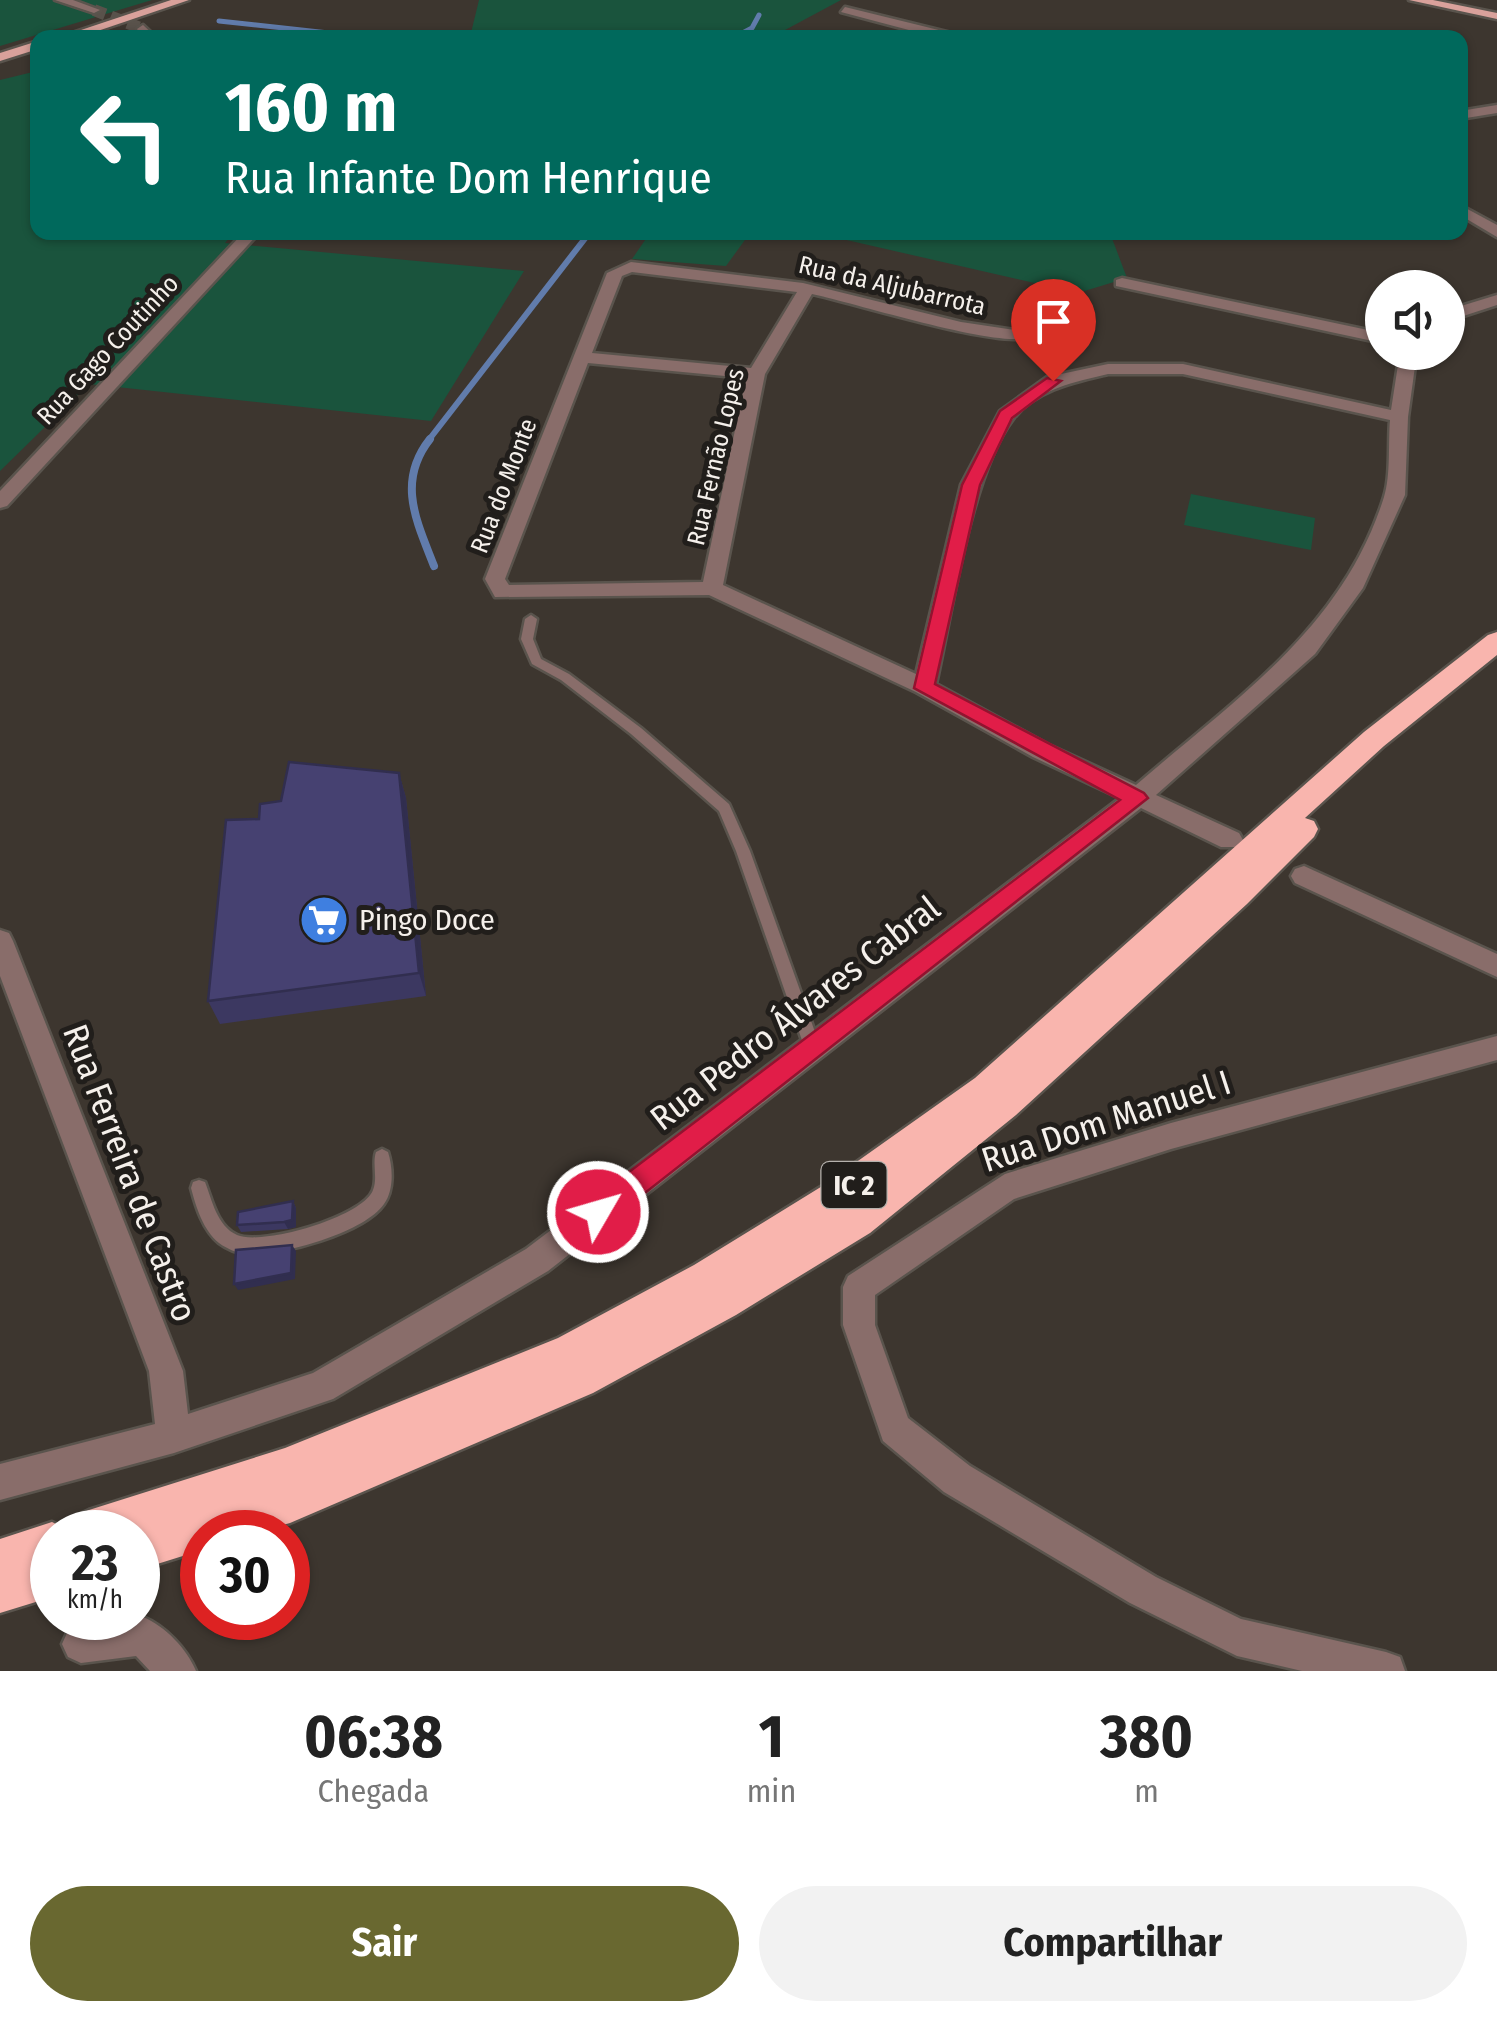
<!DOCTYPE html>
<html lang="pt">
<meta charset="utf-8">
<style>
:root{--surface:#fff;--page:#f2f2f2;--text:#222;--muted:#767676;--accent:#696830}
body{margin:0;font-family:"Fira Sans Condensed",sans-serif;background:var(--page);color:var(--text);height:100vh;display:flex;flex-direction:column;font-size:38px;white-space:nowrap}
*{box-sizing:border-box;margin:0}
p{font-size:32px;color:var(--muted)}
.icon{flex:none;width:55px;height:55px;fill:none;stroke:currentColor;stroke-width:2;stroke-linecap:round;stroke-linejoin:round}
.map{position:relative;height:1671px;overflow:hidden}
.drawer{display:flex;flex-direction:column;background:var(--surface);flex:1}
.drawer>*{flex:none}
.hud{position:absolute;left:30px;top:30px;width:1438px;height:210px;border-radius:20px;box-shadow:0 2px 8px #0004;background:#00695c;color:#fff;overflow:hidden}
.tools{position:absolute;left:1365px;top:270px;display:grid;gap:20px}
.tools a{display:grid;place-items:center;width:100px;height:100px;border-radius:50%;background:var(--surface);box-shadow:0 2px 8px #0004;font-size:50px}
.speed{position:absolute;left:30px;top:1510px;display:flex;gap:20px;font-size:50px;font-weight:700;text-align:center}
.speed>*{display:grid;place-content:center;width:130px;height:130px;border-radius:50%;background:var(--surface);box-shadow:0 2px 8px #0004;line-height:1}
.speed small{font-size:25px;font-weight:400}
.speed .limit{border:15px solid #d22;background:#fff;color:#111}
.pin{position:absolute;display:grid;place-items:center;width:85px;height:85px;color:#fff;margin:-102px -42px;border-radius:50% 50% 50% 0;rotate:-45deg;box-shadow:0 0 10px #0007}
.pin .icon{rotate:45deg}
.me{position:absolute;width:110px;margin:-55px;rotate:52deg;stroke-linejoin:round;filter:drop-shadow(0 0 8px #0008)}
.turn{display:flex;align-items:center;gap:35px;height:210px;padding:0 30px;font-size:45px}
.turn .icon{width:130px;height:130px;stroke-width:2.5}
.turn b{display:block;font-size:70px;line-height:85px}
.eta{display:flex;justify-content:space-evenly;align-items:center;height:170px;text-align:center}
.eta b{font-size:60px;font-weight:700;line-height:70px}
.action{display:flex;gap:20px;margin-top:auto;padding:20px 30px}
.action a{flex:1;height:115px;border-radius:60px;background:var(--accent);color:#fff;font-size:40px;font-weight:700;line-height:115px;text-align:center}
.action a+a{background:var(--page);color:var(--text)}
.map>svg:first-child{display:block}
.green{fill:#1a543d}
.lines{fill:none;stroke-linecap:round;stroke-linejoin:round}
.stream-far2{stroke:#617cac;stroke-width:5}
.stream-far1{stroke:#617cac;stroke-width:6}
.stream{stroke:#617cac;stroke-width:8}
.street-tunnel{stroke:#59524b;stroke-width:12;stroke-dasharray:12 6;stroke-linecap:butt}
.lane-casing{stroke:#5a544d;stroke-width:5}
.street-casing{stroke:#5a544d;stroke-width:5}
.primary-casing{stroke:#5a544d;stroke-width:5}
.highway-casing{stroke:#5a544d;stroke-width:5}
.lane{fill:#896d6a;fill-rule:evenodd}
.street{fill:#896d6a;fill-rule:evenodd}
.primary{fill:#d9a19b;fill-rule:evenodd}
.highway{fill:#f9b5ae;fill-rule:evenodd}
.wall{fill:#3c3861}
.shaded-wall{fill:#312e4f}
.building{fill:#464171;stroke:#312e4f;stroke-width:2.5}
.route{fill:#e11d48;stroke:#92132f;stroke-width:2.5}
.labels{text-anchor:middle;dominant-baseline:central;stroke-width:10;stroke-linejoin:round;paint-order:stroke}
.far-street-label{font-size:25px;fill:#f5f0eb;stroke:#211e1b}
.shield{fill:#211e1b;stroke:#b5b1ad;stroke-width:2.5}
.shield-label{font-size:28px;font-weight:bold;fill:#f5f0eb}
.poi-label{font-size:30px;fill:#f5f0eb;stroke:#211e1b;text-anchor:start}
.near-street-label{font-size:35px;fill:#f5f0eb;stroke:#211e1b}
</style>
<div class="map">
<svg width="1497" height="1671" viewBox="0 0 1497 1671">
<rect width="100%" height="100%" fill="#3d362f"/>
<!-- green -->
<g class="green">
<path d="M0,0H152L0,46Z"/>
<path d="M479,0H841L772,37H470Z"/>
<path d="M37,71L38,232L233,233L225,243L524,271L431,421L89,384L0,471V80Z"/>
<path d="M650,233V232L750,233L726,266L632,259Z"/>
<path d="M816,233H1110L1127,278L1078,293Z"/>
<path d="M1191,494L1315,518L1311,550L1184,525Z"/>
</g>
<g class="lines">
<!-- stream-far2 -->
<g class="stream-far2">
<path d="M219,21L374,38"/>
<path d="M733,38L752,28L759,15"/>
</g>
<!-- stream-far1 -->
<path class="stream-far1" d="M428,441L590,232"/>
<!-- stream -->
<path class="stream" d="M430,439C396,482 417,522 434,566"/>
<!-- street-tunnel -->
<path class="street-tunnel" d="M94,10L143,29"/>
<!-- lane casing -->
<g class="lane-casing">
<g id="lane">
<path d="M531,615L537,619L533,639L541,659L569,674L641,728L729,804L750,851L820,1046L818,1051L812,1053L806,1051L804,1046L736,851L719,811L631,734L561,680L532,664L521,639L525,619Z"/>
<path d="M382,1149L388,1152C393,1168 394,1190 384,1204C364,1233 281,1256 247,1254C237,1253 227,1249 219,1243C203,1230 196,1207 191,1188L193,1182L199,1180L205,1182C212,1200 217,1226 237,1235C262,1246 363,1217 373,1190C378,1178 372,1164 376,1152Z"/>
</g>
</g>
<!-- street casing -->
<g class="street-casing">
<g id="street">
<path d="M55,0H73L100,10L94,13Z"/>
<path d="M845,7L959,35L961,38H939L841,12Z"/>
<path d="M143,25L157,38H144L137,29Z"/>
<path d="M1497,105V113L1460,119V111Z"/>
<path d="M1460,205L1497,225V237L1460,215Z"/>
<path d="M244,232H260L7,506L0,508V491Z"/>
<path d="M631,262L803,283L961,322L1028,332L1030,336C1009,352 848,301 812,294L765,374L723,585L916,674L961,485L1000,411L1047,377L1108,364H1183L1391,410L1400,352H1417L1408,417L1405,495L1363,588L1315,654L1156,795L1239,833L1243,840L1239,847H1221L1141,808L548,1271L333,1399L174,1453L0,1500V1464L155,1424L149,1371L0,976V930L9,933L13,941L183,1371L188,1414L313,1373L526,1249L1120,798L1033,757L916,692L709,595L495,597L485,579L607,273ZM632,272L797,292L751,368L592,353L622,276ZM588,363L746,378L703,582L509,585L505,579ZM1108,374H1183L1390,420C1388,444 1391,475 1384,497C1343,628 1234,700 1136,785L1049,745L936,684C952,613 971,474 1013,419C1035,390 1074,382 1108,374Z"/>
<path d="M1122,278L1382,333V343L1116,286V280Z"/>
<path d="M1497,295V305L1448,321V310Z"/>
<path d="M1304,866L1497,954V977L1295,883L1291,876L1295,869Z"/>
<path d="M1497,1036V1060L1171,1149L1014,1199L875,1295V1325L908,1418L970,1466L1156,1577L1241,1619L1386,1652L1400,1657L1405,1671H1302L1237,1656L1130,1603L944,1492L883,1441L843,1325V1287L848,1276L1005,1174L1171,1123Z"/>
<path d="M143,1617C165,1626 187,1649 196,1671H150L136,1656L81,1663L68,1657L62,1644L68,1631L81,1625Z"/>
</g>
</g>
<!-- primary casing -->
<g class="primary-casing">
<g id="primary">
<path d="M171,0H189L77,38H57Z"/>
<path d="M1409,0H1433L1497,13V19Z"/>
<path d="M38,41V49L0,61V53Z"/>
</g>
</g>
<!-- highway casing -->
<g class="highway-casing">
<path id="highway" d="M1497,632V655L1384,746L1305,818L1314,821L1318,829L1314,837L1247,904L1016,1115L870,1233L736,1315L593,1393L290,1523L258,1532H202V1550L138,1570V1532H52V1597L0,1613V1539L52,1522L68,1530L74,1517L89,1510L285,1448L558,1338L694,1265L824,1185L975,1078L1364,732L1488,635Z"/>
</g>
<!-- lane -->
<use href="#lane" class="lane"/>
<!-- street -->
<use href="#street" class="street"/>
<!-- primary -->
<use href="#primary" class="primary"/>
<!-- highway -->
<use href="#highway" class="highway"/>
</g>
<!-- wall -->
<g class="wall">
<path d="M399,773L406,798L426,996L220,1024L208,1001L259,819L281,801Z"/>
<path d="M293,1201L296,1208V1227L288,1229L241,1232L237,1225Z"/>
</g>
<!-- shaded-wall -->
<g class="shaded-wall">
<path d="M399,773L406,798L426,996L419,973Z"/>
<path d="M293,1201L296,1208V1227L288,1229L284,1222Z"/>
<path d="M292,1245L296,1251L295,1279L238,1290L234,1284Z"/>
</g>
<!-- building -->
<g class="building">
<path d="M289,762L399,773L419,973L208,1001L226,820L259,819L260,804L281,801Z"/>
<path d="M293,1201L292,1220L284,1222L237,1225L238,1212Z"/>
<path d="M292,1245L291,1273L234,1284L236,1250Z"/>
</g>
<!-- route -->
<path class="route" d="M1047,378L1061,381L1012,418L980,485L935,684L1144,793L1148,798L608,1222L598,1226L588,1222L584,1212L588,1203L1120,800L914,688L962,485L1000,411Z"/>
<!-- icons -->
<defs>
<g id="supermarket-disc" transform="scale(2.5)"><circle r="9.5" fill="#3f7fe0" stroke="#211e1b"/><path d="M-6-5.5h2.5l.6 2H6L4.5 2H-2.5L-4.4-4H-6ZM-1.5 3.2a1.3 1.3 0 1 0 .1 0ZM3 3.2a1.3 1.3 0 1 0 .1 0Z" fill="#fff"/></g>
</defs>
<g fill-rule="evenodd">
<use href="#supermarket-disc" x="324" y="920"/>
</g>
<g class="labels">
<!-- far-street labels -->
<g class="far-street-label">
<text transform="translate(892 286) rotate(13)">Rua da Aljubarrota</text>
<text transform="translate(108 350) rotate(-47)">Rua Gago Coutinho</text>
<text transform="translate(716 457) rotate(-77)">Rua Fernão Lopes</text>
<text transform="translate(504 486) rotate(-69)">Rua do Monte</text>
</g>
<!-- shield labels -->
<rect class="shield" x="821.5" y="1162" width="65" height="46" rx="8"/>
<g class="shield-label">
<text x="854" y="1185">IC 2</text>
</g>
<!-- poi labels -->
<g class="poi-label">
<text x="359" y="920">Pingo Doce</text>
</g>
<!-- near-street labels -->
<g class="near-street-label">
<text transform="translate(795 1013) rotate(-38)">Rua Pedro Álvares Cabral</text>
<text transform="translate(1106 1121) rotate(-18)">Rua Dom Manuel I</text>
<text transform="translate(130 1173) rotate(69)">Rua Ferreira de Castro</text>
</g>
</g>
</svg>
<div class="tools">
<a><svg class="icon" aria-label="sound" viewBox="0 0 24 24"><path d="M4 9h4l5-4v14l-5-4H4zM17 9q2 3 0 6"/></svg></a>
</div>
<div class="speed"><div>23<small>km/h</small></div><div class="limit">30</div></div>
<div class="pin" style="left:1053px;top:381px;background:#d93025"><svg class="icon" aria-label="arrive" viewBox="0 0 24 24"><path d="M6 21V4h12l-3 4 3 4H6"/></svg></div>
<svg class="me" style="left:598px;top:1212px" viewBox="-20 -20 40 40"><circle r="17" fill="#e11d48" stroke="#fff" stroke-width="3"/><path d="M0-11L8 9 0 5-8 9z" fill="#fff"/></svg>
<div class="hud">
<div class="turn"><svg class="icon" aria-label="left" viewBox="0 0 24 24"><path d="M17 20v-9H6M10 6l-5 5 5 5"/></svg><div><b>160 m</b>Rua Infante Dom Henrique</div></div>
</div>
</div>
<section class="drawer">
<div class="eta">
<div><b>06:38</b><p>Chegada</p></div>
<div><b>1</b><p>min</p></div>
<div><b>380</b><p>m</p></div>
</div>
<div class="action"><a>Sair</a><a>Compartilhar</a></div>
</section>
